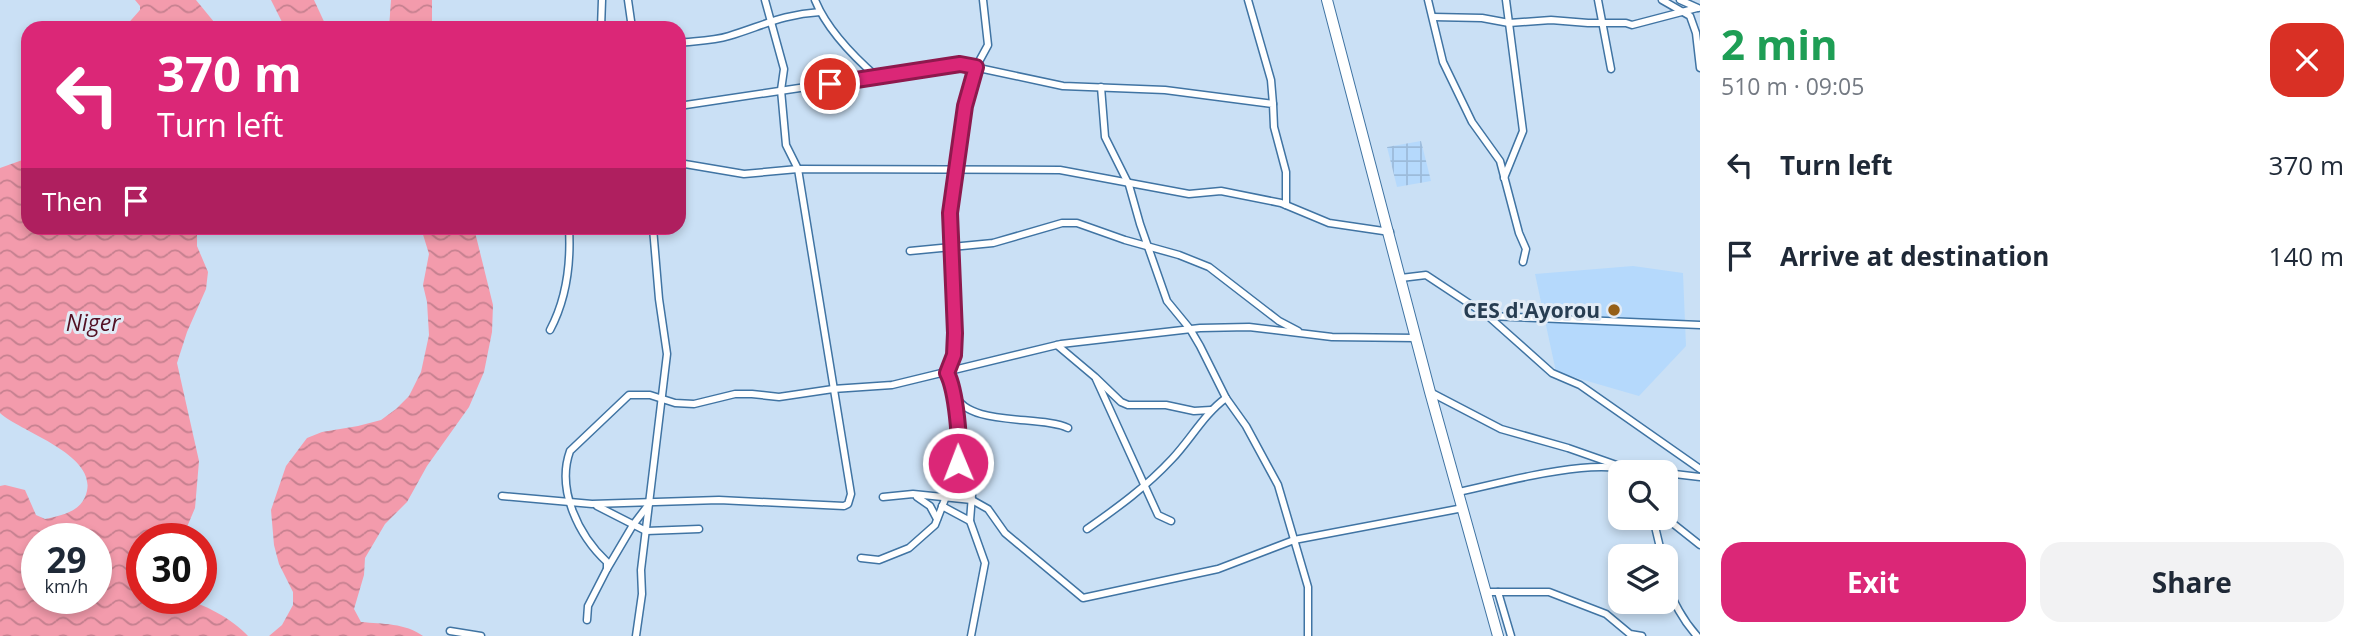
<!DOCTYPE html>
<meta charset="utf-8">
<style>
:root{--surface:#fff;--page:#f2f2f3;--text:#1f2937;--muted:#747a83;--accent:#db2777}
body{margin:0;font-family:"Open Sans",sans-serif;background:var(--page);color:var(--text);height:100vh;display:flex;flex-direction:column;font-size:26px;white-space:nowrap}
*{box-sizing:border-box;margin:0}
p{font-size:23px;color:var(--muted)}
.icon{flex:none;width:38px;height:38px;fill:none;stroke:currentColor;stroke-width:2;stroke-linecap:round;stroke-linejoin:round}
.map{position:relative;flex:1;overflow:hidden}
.sheet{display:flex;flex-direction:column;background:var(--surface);width:665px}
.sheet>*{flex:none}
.banner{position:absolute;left:21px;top:21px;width:665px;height:214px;border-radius:21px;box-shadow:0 4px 10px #0003;background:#db2777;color:#fff;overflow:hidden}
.buttons{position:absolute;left:1608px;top:460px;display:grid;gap:14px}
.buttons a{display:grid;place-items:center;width:70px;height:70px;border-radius:14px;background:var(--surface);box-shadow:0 4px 10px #0003;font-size:35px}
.speed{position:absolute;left:21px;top:523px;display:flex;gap:14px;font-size:35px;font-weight:700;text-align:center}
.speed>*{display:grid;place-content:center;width:91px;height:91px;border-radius:50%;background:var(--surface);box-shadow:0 4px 10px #0003;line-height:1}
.speed small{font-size:18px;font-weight:400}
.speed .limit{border:10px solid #d22;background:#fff;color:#111}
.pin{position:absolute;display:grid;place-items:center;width:60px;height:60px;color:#fff;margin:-30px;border:4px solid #fff;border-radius:50%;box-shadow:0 2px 7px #0007}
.me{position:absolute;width:77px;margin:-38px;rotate:359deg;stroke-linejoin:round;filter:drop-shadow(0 0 5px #0008)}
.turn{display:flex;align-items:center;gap:24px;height:147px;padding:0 21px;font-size:32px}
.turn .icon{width:91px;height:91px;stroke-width:2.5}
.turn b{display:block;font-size:49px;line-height:60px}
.then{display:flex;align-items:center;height:66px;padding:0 21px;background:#0003;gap:14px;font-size:26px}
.round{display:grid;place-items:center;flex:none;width:74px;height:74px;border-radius:21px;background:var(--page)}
.overview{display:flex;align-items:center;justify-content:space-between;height:119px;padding:0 21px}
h1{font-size:42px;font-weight:700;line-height:52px;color:#1e9e55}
.primary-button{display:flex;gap:14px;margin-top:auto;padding:14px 21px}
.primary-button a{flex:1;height:80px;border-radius:21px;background:var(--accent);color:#fff;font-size:28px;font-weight:700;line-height:80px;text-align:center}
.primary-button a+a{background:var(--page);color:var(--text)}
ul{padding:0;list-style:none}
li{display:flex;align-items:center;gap:21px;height:91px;padding:0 21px}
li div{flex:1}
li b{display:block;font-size:26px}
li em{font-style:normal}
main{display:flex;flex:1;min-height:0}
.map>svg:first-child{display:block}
.built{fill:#b5d9fc}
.industrial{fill:url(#industrial-grid)}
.water{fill:url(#water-waves);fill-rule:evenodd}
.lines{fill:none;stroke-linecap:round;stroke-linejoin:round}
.street-casing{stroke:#4074a3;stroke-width:9}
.primary-casing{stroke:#4074a3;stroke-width:12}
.street{stroke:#fff;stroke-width:6}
.primary{stroke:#fff;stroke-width:10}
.route-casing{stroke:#8e194d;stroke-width:18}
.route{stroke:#db2777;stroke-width:12}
.poi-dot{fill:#955f17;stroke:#e1ebf6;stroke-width:2.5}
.labels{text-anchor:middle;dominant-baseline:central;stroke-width:6;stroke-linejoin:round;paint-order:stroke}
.poi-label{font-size:21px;font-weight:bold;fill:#273d52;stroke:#e1ebf6;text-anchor:end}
.water-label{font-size:23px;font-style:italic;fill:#521024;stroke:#e1ebf6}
</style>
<main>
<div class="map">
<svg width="1700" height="636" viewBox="0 0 1700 636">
<defs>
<pattern id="industrial-grid" width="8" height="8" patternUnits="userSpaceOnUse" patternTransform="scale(1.75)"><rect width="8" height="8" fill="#b5d9fc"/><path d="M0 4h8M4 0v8" fill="none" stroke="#9cbbda"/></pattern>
<pattern id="water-waves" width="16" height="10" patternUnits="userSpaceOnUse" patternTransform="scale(1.75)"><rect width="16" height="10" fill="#f39bac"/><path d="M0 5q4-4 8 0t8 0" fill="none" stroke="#c5808f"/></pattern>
</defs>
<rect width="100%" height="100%" fill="#cae0f5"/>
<!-- built -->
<path class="built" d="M1633,266L1683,273L1686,346L1639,396L1556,372L1535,274Z"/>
<!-- industrial -->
<path class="industrial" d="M1421,141L1431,181L1397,187L1387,147Z"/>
<!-- water -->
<g class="water">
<path d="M135,0H196L219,28H124L140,10V6Z"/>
<path d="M271,0H314L327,28H285Z"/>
<path d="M391,0H432V28H389Z"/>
<path d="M28,158V228H197V246L208,272L206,289L187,332L177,363L199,461L195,508L184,534L179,539H142V567L133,573L132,578L134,583L142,585V598C154,598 168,597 181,599C202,602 234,620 248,636H0V486L5,485L25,490L36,515L45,519C60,516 79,512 85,497C103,456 22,433 0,413V168ZM37,539H96V598H37Z"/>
<path d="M421,228H474L493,305L492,332L484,372L469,407L427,466L407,502L385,524L365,558L364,575L354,609L361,622C383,624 405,623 423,636H269L282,625L293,605V592L279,564L274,545L271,510L286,466L307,438L322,432L358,426L381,420L396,409L409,396L421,372L429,335L427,302L423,285L429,254Z"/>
</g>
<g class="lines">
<!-- street casing -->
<g class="street-casing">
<g id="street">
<path d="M628,0L632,28"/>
<path d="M815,0C827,30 854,57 878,78"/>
<path d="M1248,0L1271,80L1273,104"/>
<path d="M1428,0L1443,62L1472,122L1500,161L1519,233L1526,249L1523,262"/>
<path d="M1598,0L1611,69"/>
<path d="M1662,0L1690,16L1696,33L1700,68"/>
<path d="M1680,0L1698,8"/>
<path d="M1433,17L1482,18L1509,23L1551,20L1588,23H1626L1632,25L1697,8"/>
<path d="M601,28L602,0"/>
<path d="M679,43C695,41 713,41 729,36C762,26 784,14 820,12"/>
<path d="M1101,87L1105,137L1129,185L1140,224L1167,301L1190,329L1200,346L1226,398L1246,426L1278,485L1308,587V636"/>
<path d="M679,106L960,64L1063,86L1165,90L1273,104L1274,127L1286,172V205"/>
<path d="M679,163L744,174L798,169L1060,170L1189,194L1221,191L1281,203L1329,223L1390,232"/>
<path d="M1504,178L1523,131L1506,0"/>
<path d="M910,251L993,243L1062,223H1077L1125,240L1179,255L1209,267L1279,321L1298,331"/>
<path d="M1401,278L1426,275L1488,316L1552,373L1580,385L1700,469"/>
<path d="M1488,316L1700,325"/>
<path d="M550,330C567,298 571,263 569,228"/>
<path d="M1057,345L1095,377L1121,402L1128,405H1166L1194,411L1211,410"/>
<path d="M1096,379L1158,515L1171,521"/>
<path d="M1430,392L1501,429L1568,448L1625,468L1628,472"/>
<path d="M955,394C966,427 1042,415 1068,428"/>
<path d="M1666,473L1700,477"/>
<path d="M1459,492C1499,483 1540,472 1581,468C1608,465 1636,469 1662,472"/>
<path d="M502,496L592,504L719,500L844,506L848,504L851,494L798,169L786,145L781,90L784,69L765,0"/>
<path d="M883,497L913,494L972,500L988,509L1005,533L1083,598L1218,569L1294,540L1463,508"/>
<path d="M917,497L930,506L937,519"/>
<path d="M597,506L646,531L699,529"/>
<path d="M942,506L970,521"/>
<path d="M1653,518L1662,556"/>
<path d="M1666,518L1700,545"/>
<path d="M1087,529C1117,508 1146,487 1172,459C1191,439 1204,414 1226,398"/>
<path d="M861,558L879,560L909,548L935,525L959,463L961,445"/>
<path d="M607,569L633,525L649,504"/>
<path d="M1666,582C1674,603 1682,619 1697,636"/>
<path d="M1487,592H1549L1606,614L1630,634L1642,636"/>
<path d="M1498,592L1511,636"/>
<path d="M587,620L588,606L607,569V562C579,536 556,490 570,451L629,395H650L675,403L694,404L735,394H752L779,397L833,389L892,385L1061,344L1200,328L1249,327L1332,337L1416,338"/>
<path d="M450,631L481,636"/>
<path d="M636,636L642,594L641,570L667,354L659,299L653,228"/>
<path d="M971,636L985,563L970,521L972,495L971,475L961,444L952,382L947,373L954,354L955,333L950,213L965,106L976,67L988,45L983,0"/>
</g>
</g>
<!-- primary casing -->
<g class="primary-casing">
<path id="primary" d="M1327,0L1430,392L1498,636"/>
</g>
<!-- street -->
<use href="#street" class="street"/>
<!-- primary -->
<use href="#primary" class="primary"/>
</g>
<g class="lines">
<!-- route casing -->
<g class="route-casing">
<path id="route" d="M830,84L960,64L976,67L965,106L950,213L955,333L954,355L947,373C956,390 961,443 958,463"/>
</g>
<!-- route -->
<use href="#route" class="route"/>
</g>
<!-- markers -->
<circle class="poi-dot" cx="1614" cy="310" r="7"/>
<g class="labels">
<!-- poi labels -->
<g class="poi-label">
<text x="1600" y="310">CES d'Ayorou</text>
</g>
<!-- water labels -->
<g class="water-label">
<text x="93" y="322">Niger</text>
</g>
</g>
</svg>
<div class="buttons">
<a><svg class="icon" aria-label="search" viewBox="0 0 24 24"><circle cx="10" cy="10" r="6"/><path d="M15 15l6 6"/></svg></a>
<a><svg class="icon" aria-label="layers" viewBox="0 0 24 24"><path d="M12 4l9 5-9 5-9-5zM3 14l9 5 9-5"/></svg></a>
</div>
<div class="speed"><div>29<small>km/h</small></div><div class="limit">30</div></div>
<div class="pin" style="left:830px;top:84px;background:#d93025"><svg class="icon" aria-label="arrive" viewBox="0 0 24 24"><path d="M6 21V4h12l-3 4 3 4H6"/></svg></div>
<svg class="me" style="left:958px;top:463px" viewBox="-20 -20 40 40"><circle r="17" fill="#db2777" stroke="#fff" stroke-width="3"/><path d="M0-11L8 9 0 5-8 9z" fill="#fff"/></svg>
<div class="banner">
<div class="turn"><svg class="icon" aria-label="left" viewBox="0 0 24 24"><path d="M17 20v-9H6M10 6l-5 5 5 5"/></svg><div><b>370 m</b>Turn left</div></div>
<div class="then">Then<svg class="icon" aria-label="arrive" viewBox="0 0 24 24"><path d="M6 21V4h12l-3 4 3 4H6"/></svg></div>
</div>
</div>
<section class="sheet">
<div class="overview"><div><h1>2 min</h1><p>510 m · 09:05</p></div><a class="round" style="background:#d93025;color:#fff"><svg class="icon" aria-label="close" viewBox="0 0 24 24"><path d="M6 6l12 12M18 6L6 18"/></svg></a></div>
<ul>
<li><svg class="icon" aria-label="left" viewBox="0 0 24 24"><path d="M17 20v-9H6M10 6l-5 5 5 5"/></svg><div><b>Turn left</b></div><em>370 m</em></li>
<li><svg class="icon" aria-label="arrive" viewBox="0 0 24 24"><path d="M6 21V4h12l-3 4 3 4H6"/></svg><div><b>Arrive at destination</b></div><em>140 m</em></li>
</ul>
<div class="primary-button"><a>Exit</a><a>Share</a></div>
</section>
</main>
